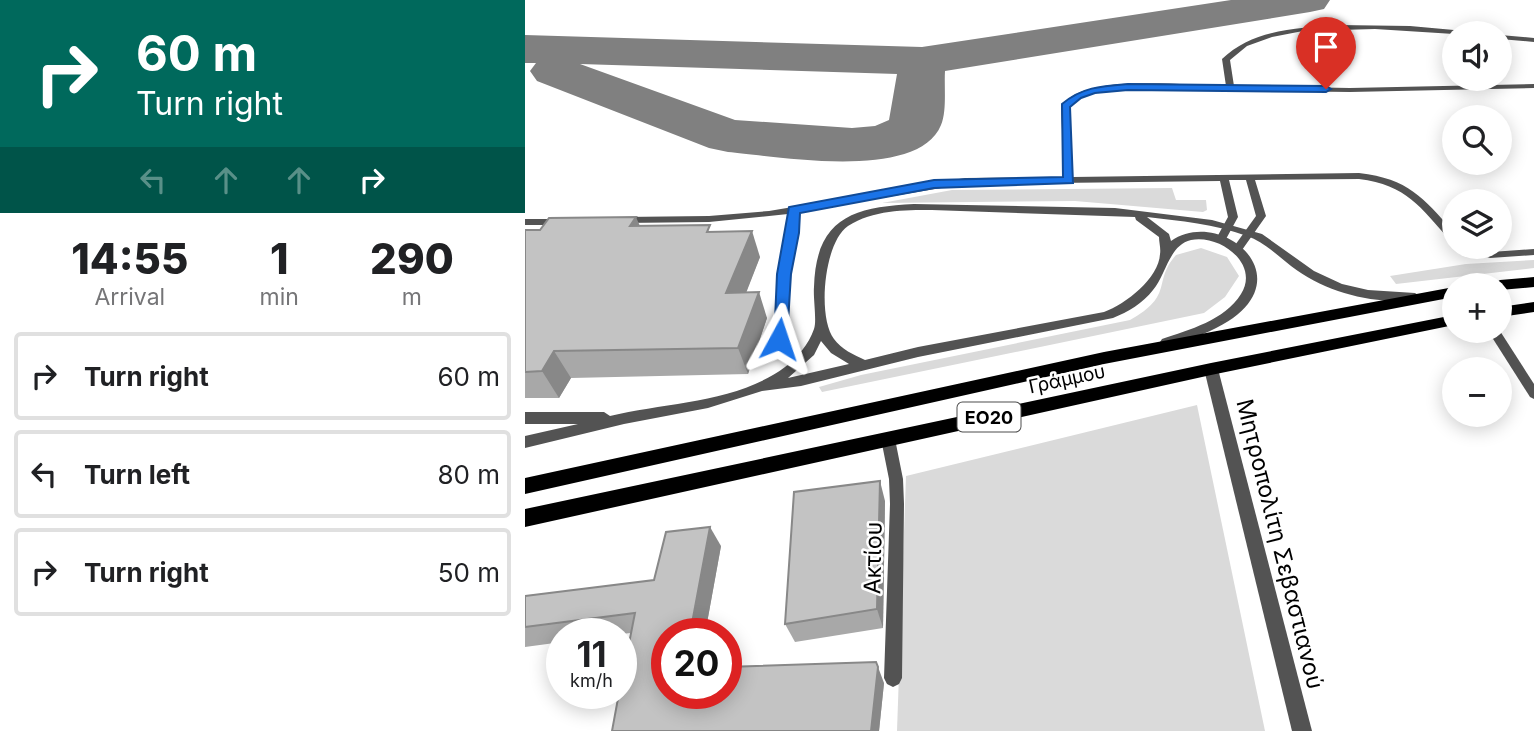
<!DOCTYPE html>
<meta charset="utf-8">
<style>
:root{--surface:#fff;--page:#f6f6f6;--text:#202124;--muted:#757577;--line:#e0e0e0}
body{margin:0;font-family:Inter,sans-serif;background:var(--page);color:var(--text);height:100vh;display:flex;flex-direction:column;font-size:26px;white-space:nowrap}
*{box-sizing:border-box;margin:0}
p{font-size:23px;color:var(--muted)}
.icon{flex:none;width:38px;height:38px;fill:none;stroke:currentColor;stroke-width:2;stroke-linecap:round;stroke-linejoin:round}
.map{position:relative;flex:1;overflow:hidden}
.sheet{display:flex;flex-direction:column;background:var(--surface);width:525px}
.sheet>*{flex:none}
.banner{background:#00695c;color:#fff;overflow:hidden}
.controls{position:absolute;left:917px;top:21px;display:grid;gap:14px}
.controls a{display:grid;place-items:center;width:70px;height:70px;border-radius:50%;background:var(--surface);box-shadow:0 4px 18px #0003;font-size:35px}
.speed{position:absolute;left:21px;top:618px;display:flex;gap:14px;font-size:35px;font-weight:700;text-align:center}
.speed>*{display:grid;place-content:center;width:91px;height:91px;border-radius:50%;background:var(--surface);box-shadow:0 4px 18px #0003;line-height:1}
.speed small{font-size:18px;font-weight:400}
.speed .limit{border:10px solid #d22;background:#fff;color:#111}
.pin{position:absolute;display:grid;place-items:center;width:60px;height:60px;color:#fff;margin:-72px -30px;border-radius:50% 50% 50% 0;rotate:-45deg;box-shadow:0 0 7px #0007}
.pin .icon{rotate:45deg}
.me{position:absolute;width:77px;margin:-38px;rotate:5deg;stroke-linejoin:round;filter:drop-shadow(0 0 5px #0008)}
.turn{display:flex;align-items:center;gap:24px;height:147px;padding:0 21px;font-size:32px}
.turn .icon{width:91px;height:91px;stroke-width:2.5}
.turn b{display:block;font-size:49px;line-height:60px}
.lanes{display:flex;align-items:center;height:66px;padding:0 21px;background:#0003;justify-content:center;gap:35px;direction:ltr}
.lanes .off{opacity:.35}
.eta{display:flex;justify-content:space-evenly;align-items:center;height:119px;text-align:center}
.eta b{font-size:42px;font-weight:800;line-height:49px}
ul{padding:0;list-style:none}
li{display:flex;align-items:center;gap:21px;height:88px;margin:0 14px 10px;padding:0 7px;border:4px solid var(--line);border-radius:7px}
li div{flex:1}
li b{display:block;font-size:26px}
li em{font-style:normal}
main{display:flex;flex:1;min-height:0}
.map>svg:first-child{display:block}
.green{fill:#dadada}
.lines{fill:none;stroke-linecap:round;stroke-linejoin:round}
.taxiway{fill:#808080;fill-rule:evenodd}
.lane{fill:#535353;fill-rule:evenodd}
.street{fill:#535353;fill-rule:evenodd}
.primary{fill:#000;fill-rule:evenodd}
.wall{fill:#a8a8a8}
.shaded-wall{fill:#888}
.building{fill:#c3c3c3;stroke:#888;stroke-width:2}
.route{fill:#1a73e8;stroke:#114b97;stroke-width:2}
.labels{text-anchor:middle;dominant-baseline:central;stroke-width:5;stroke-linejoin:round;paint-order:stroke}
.shield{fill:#fff;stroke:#4c4c4c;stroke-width:2}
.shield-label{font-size:18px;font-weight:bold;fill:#000}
.street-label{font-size:19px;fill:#000;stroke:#fff}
.near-street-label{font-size:23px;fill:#000;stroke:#fff}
</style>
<main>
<section class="sheet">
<div class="banner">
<div class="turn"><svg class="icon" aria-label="right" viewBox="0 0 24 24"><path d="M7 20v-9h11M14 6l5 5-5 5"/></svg><div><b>60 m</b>Turn right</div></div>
<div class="lanes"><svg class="icon off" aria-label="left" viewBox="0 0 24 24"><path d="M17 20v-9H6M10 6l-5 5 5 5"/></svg><svg class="icon off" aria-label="ahead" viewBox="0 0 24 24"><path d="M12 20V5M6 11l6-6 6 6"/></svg><svg class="icon off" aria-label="ahead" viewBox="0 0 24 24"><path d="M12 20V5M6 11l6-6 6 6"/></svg><svg class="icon" aria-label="right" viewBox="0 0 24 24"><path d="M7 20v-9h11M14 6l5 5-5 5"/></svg></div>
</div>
<div class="eta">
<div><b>14:55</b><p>Arrival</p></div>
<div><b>1</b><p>min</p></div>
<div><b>290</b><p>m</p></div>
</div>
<ul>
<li><svg class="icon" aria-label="right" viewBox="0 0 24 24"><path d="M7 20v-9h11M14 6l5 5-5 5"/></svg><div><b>Turn right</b></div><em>60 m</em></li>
<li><svg class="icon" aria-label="left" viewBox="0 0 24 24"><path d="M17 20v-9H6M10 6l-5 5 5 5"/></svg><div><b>Turn left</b></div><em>80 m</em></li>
<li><svg class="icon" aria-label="right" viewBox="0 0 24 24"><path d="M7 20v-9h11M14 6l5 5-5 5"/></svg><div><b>Turn right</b></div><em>50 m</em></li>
</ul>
</section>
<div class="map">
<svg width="1009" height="731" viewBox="0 0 1009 731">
<rect width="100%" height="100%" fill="#fff"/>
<!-- green -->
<g class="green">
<path d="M647,188L651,200H681L682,210L678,212L550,201L357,203L427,190Z"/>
<path d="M676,248L702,257L714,276L700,297L679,313L297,392L294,387L336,375L605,320C650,295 627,282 651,255Z"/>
<path d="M1009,260V268L871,284L865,276L941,264Z"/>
<path d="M672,405L740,731H372L381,476Z"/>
</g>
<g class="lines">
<!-- taxiway -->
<path class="taxiway" d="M706,0H805L799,9L785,12L420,71C419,87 422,111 416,125C393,182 251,156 203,152L184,148L12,81L5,71L11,63H0V35L397,47ZM55,64L372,74L364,120L350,126L327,128L210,120Z"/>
<!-- lane -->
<g class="lane">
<path d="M813,25L885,26L940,31L943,33L929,34L850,29L778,31L747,37L722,46L705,60L709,86L825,88L1009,84V88L825,92L603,89C581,90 561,91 544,107L548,177L834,173C884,179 897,197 929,232V241L925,240C895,207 882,185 834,179L730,180L741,216L717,250L713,251L708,248L731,216L721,180H704L713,217L701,239L696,242L691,239L703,217L695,181L440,184L273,212C273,229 267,245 265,262C259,300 269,324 248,360L244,361L238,357C256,326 249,295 254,262C257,245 263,230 263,214L184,222L98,223L93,220L98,217L184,216L244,211L440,178L539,177L536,106C542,99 549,94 558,91C594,78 662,85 701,86L697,59C728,29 773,28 813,25Z"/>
<path d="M975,35L1009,38V42L975,39Z"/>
<path d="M0,219H35L40,222L35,225H0Z"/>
<path d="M935,247H950L966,252L1009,249V255L965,258Z"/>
<path d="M963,331H975L1009,384V399L1005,397Z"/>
<path d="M363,434L368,435L370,439L378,479L379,504L377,678L374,684L368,687L362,684L359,678L365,504L364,479L356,439L358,435Z"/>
</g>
<!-- street -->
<g class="street">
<path d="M389,204L590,208L687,220L737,234L789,271L817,284L843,290L890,293L896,297C889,304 876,301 866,301C829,299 795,288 766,266C752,255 739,242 722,236C690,224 655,221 622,217L644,234L646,241C699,204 792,288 678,334C667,339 649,348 637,345L635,342L637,339C664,330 700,320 716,294C735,264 695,234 666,240C644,245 641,275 628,290C618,303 603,312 588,318L393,357L276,386L237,391L183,408L99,424L0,448V436L53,424H0V412H79L85,416C141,402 212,403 260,367C272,358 284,344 289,329C292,321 288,298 289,287C291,218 328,207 389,204ZM407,210L610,217L611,220L634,237C634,242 636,249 635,254C634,278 601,304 579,312L393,347L340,360C329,355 316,349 309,339C292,317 299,242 323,226C348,210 379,210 407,210ZM296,341L306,353L324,364L263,378L289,355Z"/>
<path d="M686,364L693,369L787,731H767L679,369Z"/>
</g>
<!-- primary -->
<g class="primary">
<path d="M1009,277V287L975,290V285H967L975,280Z"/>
<path d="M929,287V297L579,364L0,494V478L579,352Z"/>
<path d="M1009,302V312L975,317V307Z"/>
<path d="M929,315V325L686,375L0,527V509L686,363Z"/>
</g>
</g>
<!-- wall -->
<g class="wall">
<path d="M115,226L187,232L235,257L221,292L242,318L223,374L46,378L34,398H0V230Z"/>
<path d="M360,501L358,628L270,642L260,624Z"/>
<path d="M196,546L180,634H142V693L359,683L354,731H87L106,633L96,634H37V642L0,647V596L129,580Z"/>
</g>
<!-- shaded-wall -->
<g class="shaded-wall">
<path d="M111,217L122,242L105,226Z"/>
<path d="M227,231L235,257L211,319L201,293Z"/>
<path d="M234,292L242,318L223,374L213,348Z"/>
<path d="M29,351L46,378L34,398L17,371Z"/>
<path d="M355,481L360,501L358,628L352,609Z"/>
<path d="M185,527L196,546L180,634H165Z"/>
<path d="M353,667L359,683L354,731H346Z"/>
</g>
<!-- building -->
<g class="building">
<path d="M111,217L105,226L185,225L182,232L227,231L201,293L234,292L213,348L29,351L17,371L0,372V230H15L24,218Z"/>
<path d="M355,481L352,609L260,624L269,492Z"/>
<path d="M185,527L165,634H142V693H201V667L351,662L353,667L346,731H87L94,693H96V684L110,613L0,627V596L129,580L141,532Z"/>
</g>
<!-- route -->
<path class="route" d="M603,84L801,86L806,89L801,92L603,90L570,93L556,98L545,107L548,183L409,188L275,213L274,233L266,274L262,339L260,343H249L252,274L264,207L409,180L538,177L537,104C557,87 577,86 603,84Z"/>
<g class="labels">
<!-- shield labels -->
<rect class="shield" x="432.5" y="402.5" width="63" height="29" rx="5"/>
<g class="shield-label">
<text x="464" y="417">ΕΟ20</text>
</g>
<!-- street labels -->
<g class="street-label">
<text transform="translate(542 379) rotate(-12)">Γράμμου</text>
</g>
<!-- near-street labels -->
<g class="near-street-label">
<text transform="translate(755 544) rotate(76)">Μητροπολίτη Σεβαστιανού</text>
<text transform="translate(348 558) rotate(-89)">Ακτίου</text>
</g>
</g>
</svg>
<div class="controls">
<a><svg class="icon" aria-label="sound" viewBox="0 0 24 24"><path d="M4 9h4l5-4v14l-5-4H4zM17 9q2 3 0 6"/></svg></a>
<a><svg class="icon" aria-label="search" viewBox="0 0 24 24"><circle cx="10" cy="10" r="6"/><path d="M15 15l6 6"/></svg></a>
<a><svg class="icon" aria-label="layers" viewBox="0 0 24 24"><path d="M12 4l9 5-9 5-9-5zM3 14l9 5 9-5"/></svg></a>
<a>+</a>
<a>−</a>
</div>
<div class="speed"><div>11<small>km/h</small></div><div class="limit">20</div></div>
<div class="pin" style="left:801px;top:89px;background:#d93025"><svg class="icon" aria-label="arrive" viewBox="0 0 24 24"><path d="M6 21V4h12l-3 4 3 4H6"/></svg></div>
<svg class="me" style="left:254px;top:339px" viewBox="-20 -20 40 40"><path d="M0-17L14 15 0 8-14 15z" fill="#1a73e8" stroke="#fff" stroke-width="4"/></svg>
</div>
</main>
